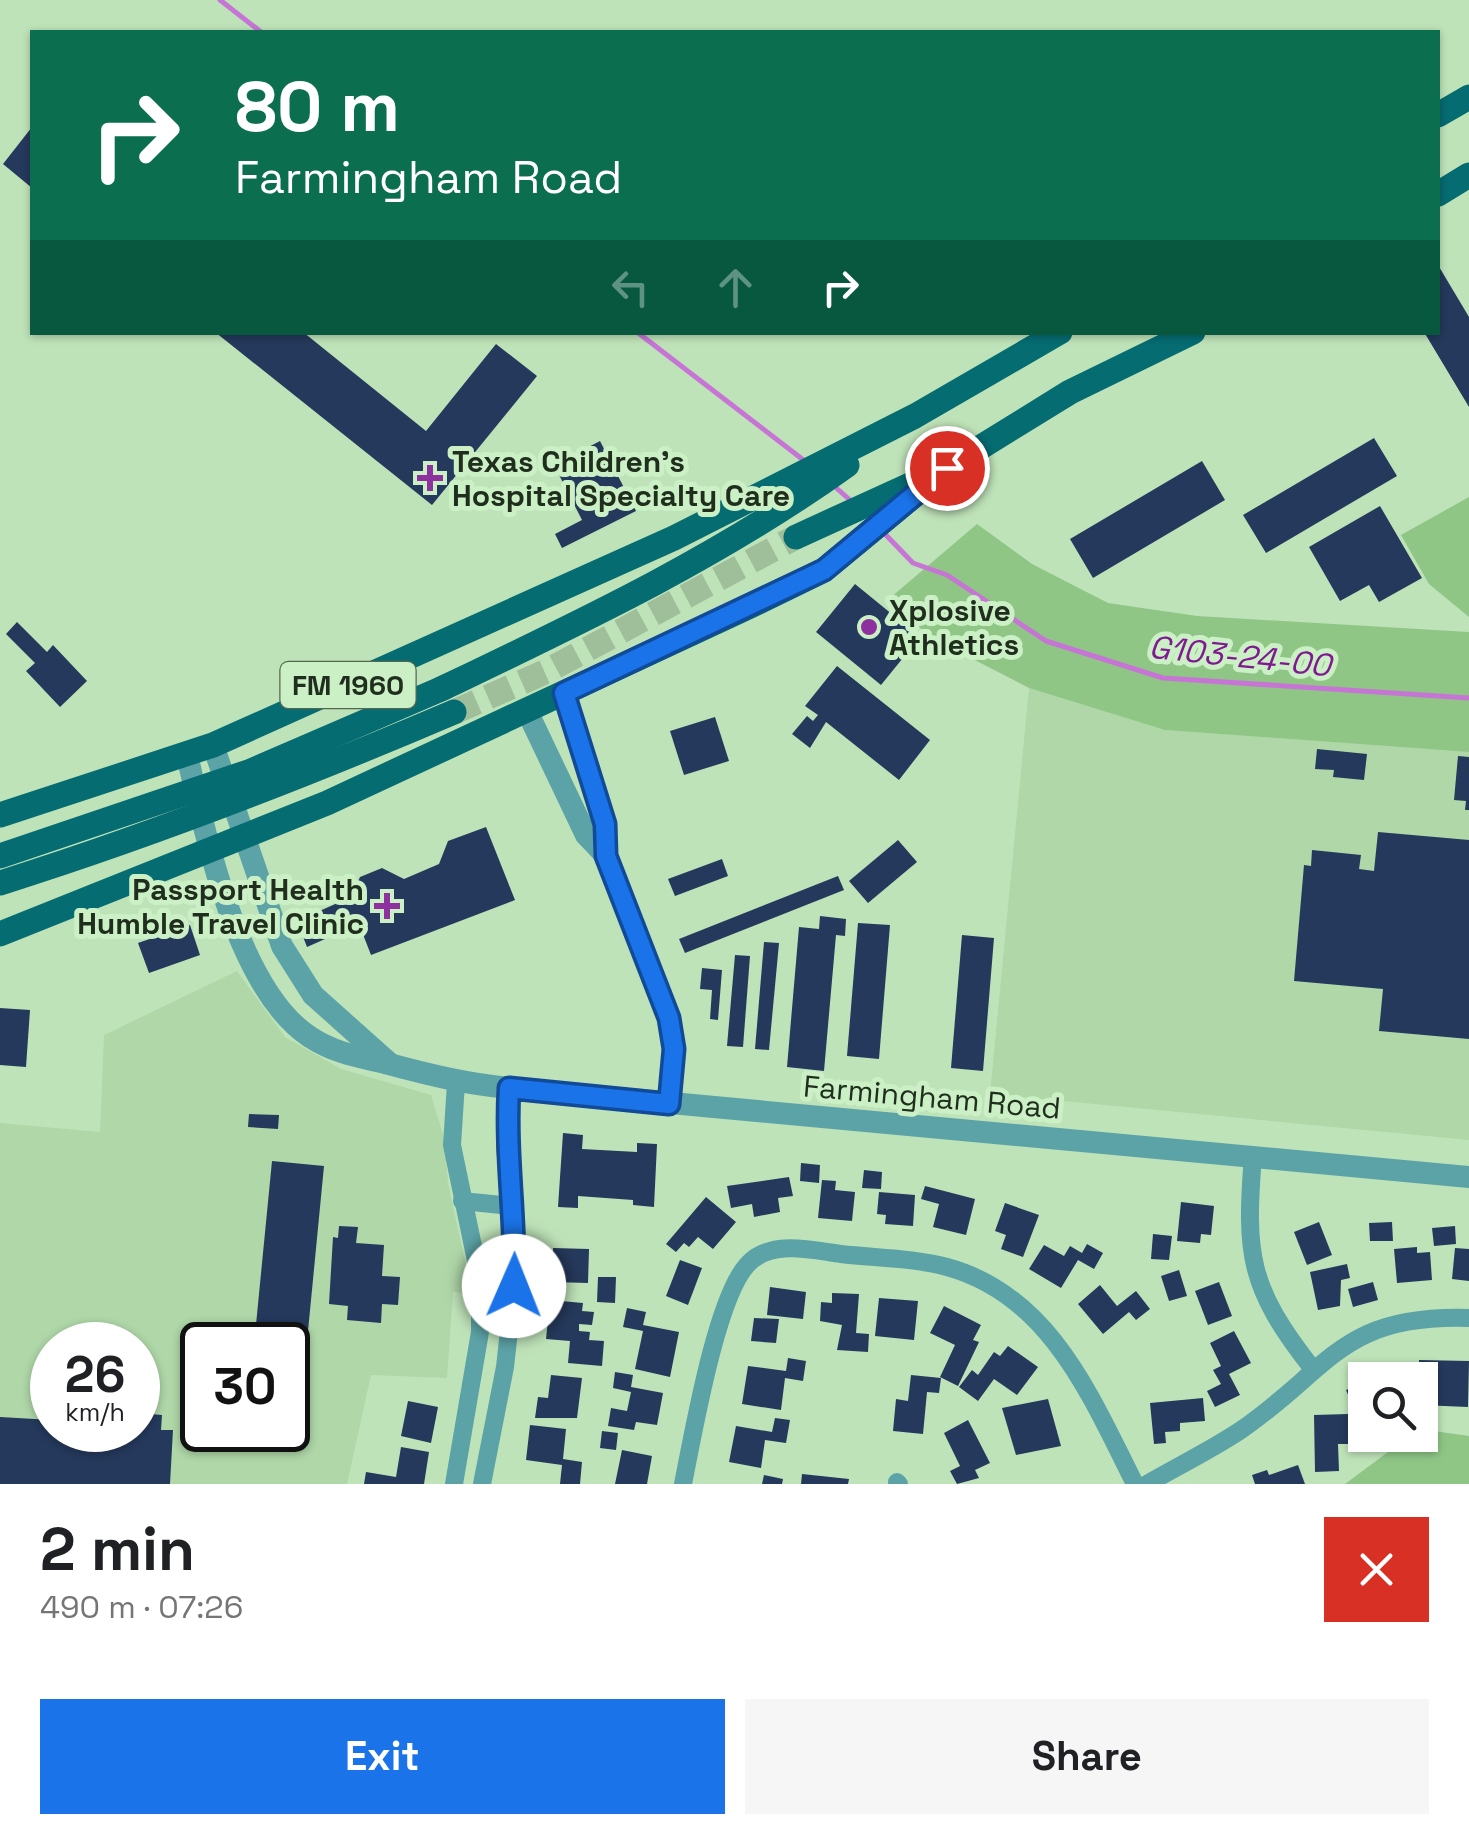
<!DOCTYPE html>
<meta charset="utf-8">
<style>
:root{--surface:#fff;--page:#f6f6f6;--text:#202124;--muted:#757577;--accent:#1a73e8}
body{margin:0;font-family:"Space Grotesk",sans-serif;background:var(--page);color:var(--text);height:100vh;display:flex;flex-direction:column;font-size:38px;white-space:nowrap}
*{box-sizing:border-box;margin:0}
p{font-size:32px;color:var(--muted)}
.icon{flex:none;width:55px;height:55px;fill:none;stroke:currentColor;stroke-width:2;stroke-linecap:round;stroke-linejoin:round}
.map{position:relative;height:1484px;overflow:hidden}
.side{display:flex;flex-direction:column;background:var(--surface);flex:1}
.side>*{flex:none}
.top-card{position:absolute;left:30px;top:30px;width:1410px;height:305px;border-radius:0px;box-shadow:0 2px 8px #0004;background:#0b6e4f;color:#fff;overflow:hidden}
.buttons{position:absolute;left:1348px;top:1362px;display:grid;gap:20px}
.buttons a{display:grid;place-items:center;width:90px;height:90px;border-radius:0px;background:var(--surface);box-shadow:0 2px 8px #0004;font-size:50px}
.speed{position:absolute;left:30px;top:1322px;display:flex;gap:20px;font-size:50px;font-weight:700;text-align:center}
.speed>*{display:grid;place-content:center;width:130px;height:130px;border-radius:50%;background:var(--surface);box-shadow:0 2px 8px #0004;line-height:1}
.speed small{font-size:25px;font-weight:400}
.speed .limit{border:5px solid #111;border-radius:15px;background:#fff;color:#111}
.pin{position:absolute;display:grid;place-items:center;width:85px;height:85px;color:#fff;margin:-42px;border:5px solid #fff;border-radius:50%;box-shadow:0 2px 10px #0007}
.me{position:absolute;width:110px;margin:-55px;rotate:1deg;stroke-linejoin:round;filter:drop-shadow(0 0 8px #0008)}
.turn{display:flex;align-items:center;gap:35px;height:210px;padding:0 40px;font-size:45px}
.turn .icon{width:130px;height:130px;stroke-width:2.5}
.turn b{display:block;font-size:70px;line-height:85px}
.lanes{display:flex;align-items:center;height:95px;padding:0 40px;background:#0003;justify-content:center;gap:50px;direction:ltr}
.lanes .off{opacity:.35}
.round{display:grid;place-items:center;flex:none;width:105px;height:105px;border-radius:0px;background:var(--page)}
.summary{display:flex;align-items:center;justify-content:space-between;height:170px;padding:0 40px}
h1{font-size:60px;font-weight:600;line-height:75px}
.cta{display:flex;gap:20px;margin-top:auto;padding:20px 40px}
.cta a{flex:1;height:115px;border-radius:0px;background:var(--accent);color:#fff;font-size:40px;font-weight:600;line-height:115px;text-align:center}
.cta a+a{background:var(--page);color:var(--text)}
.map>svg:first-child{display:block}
.built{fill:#afd7a8;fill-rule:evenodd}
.green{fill:#8fc686}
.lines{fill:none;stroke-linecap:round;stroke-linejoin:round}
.stream{stroke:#c675d5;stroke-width:5}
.building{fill:#25395c}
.primary-tunnel{stroke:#9fbf9a;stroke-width:25;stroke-dasharray:25 12;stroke-linecap:butt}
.minor{stroke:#5ca3a7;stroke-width:18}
.tertiary{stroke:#5ca3a7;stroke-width:22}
.primary{stroke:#056c72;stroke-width:25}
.primary-bridge{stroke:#056c72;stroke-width:25}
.route-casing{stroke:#114b97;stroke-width:25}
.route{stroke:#1a73e8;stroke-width:18}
.poi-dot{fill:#8c319d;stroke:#ccf0c6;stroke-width:4}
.labels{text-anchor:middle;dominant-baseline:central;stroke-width:10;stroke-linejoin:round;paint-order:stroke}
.shield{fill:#ccf0c6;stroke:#546850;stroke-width:2.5}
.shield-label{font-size:28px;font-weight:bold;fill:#202e1e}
.poi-label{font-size:30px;font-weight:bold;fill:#202e1e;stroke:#ccf0c6;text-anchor:start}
.street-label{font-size:30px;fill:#202e1e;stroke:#ccf0c6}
.water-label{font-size:32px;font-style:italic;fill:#7f1a90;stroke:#ccf0c6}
</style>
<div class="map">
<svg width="1469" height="1484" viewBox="0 0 1469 1484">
<rect width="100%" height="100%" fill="#bfe3b9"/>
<!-- built -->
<g class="built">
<path d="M1029,688L1165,730L1469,752V1140L990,1094Z"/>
<path d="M237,971L285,1037L341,1069L431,1095L445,1141L448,1183L472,1293L453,1292L447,1378L371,1375L347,1484H0V1123L100,1132L104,1035ZM52,1345H138V1430H52ZM202,1345H288V1430H202Z"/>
</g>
<!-- green -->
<g class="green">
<path d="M1469,497V617L1429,584L1401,535Z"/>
<path d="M977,524L1032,564L1108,603L1197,616L1469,632V752L1165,730L1029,688L928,636L890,598Z"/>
<path d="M1420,1429L1469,1436V1484H1345L1411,1435H1420Z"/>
</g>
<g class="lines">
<!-- stream -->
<g class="stream">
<path d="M220,0L261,32"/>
<path d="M637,332L806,462"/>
<path d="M833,485L851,501"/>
<path d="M884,533L913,563L947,575L1046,641L1163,678L1469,698"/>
</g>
</g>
<!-- building -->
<g class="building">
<path d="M32,127V188L3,164Z"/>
<path d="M1438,265L1469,317V407L1424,332H1438Z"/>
<path d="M215,332H303L426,431L496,344L537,376L432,505Z"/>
<path d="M1374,438L1397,476L1266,553L1243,515Z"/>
<path d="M600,441L636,511L562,548L555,534L582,520L554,465Z"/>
<path d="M1202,461L1225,500L1093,578L1070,539Z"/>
<path d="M1380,506L1422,578L1379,602L1369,585L1340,601L1309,547Z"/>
<path d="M855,584L920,637L881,685L816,632Z"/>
<path d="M17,622L47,652L53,645L87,681L60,707L26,671L35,663L6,634Z"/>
<path d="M837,666L930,740L899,780L826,722L810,748L792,734L807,716L813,721L818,715L805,706Z"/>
<path d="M715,717L729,761L684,775L670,731Z"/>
<path d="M1317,749L1367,754L1364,780L1333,777L1334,770L1315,769Z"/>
<path d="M1458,756L1469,757V810H1465L1466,801L1454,800Z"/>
<path d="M486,827L515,900L371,955L359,924L307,947L297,921L351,897L360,877L382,868L404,879L439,864L448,841Z"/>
<path d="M1378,832L1469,840V1039L1379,1031L1383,989L1294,981L1304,865L1311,866L1312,850L1361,855L1359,869L1374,871Z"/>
<path d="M898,840L917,862L868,903L849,881Z"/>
<path d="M722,859L728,876L675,896L668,879Z"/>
<path d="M838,876L844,890L685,953L679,939Z"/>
<path d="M820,916L846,919L845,936L836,935L824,1071L787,1067L799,927L819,929Z"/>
<path d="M858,923L890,925L879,1059L847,1056Z"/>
<path d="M190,925L200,955L149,973L138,943Z"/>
<path d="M962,935L994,938L983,1071L951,1068Z"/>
<path d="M764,942L779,943L769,1050L755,1049Z"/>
<path d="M735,955L750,956L743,1047L727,1046Z"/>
<path d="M702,968L722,970L718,1020L710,1019L712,990L700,989Z"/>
<path d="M0,1008L30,1010L26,1067L0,1065Z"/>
<path d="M249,1114L279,1115L278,1129L248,1127Z"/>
<path d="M563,1133L583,1135L582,1149L637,1152V1143L657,1144L654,1207L633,1205V1200L578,1196V1208L558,1207Z"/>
<path d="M272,1161L324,1166L305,1362L288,1360V1345H254Z"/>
<path d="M801,1163L820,1165L819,1183L800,1181Z"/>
<path d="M864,1170L882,1172L881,1189L862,1188Z"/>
<path d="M789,1177L793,1196L778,1198L780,1212L754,1217L752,1204L731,1208L727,1186Z"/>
<path d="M822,1180L836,1181L835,1190L855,1192L852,1221L818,1218Z"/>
<path d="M925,1186L975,1199L966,1235L933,1227L939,1204L921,1199Z"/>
<path d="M879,1192L915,1195L913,1226L885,1224L886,1215L877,1214Z"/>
<path d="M706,1197L736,1222L713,1249L698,1237L689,1247L684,1243L676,1252L666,1244Z"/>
<path d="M1181,1202L1214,1206L1211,1235L1201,1234L1200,1243L1177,1241Z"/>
<path d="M1005,1203L1039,1215L1023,1257L1001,1249L1006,1235L995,1231Z"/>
<path d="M1319,1222L1332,1255L1307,1265L1294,1232Z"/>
<path d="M1392,1222L1393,1241H1370L1369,1223Z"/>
<path d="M339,1226L358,1227L356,1243L384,1245L382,1276L400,1277L398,1305L382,1304L381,1323L347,1320L348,1306L329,1304L333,1237L338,1238Z"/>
<path d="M1455,1226L1456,1244L1434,1246L1432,1228Z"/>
<path d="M1153,1234L1172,1236L1169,1260L1151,1259Z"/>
<path d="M1087,1244L1103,1253L1094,1269L1078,1260L1061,1288L1029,1269L1044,1245L1064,1256L1070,1246L1082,1253Z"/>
<path d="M1417,1247V1253L1430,1252L1432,1280L1397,1283L1394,1249Z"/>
<path d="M553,1248L589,1249L588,1283L552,1282Z"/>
<path d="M1455,1248L1469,1249V1281L1452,1279Z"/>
<path d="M680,1260L702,1268L688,1305L666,1296Z"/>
<path d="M1347,1264L1350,1278L1341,1280L1340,1306L1318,1310L1310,1272Z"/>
<path d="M1179,1270L1187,1296L1169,1301L1161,1276Z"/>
<path d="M598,1277H616L615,1303L597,1302Z"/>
<path d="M1219,1282L1232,1316L1208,1325L1195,1291Z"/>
<path d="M1373,1282L1378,1300L1353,1307L1348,1289Z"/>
<path d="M1100,1285L1117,1306L1136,1291L1150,1309L1136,1320L1129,1312L1103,1334L1078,1304Z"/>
<path d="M770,1287L806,1292L803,1319L767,1315Z"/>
<path d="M832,1293L859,1294L856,1333L869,1334L868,1352L837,1350L842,1325L820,1321L821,1302L832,1303Z"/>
<path d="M879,1298L918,1301L914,1340L875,1336Z"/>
<path d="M550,1300L583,1303L582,1311L594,1312L592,1325L579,1324V1331L590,1332L589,1340L604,1341L602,1366L568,1363L570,1341L546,1339Z"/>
<path d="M944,1306L981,1325L973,1340L979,1342L958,1386L940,1377L955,1345L930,1333Z"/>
<path d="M627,1308L646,1312L643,1325L679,1332L670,1377L635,1369L643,1331L623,1327Z"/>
<path d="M754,1318L779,1319L776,1343L751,1341Z"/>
<path d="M1234,1331L1251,1363L1229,1374L1240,1395L1215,1407L1207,1391L1221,1384L1213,1370L1221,1366L1210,1343Z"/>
<path d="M1008,1346L1038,1367L1017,1395L994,1379L978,1401L959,1387L972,1370L978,1375L994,1352L1000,1356Z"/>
<path d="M788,1358L806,1361L803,1381L785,1378L781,1410L742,1404L748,1366L786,1371Z"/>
<path d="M1419,1360L1469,1361L1468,1407L1420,1405Z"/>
<path d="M1393,1370L1398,1380H1369Z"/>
<path d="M615,1372L633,1375L631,1387L663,1393L657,1425L636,1422L634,1430L608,1426L611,1408L627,1411L631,1392L613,1388Z"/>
<path d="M551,1375L582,1378L577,1418H535L538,1397L548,1398Z"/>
<path d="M911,1375L941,1378L939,1393L927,1392L923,1434L893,1431L896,1399L908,1401Z"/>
<path d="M1365,1382V1434L1346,1390Z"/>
<path d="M1203,1398L1205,1421L1180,1423V1431L1165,1432L1166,1443L1154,1444L1150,1403Z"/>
<path d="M1048,1399L1061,1446L1016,1455L1002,1408Z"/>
<path d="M408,1401L438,1407L431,1443L401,1436Z"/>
<path d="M138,1413L162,1415L161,1430H173L170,1484H0V1417L52,1420V1430H138Z"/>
<path d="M1348,1414V1428L1358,1427L1359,1444H1338L1339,1471L1315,1472L1314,1415Z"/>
<path d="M775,1418L790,1420L786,1443L765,1440L761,1468L729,1462L736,1426L772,1432Z"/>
<path d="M968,1420L990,1463L975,1470L979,1478L957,1484L950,1471L960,1466L944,1433Z"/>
<path d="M530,1425L566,1429L563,1459L582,1462L580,1484H560L562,1465L526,1460Z"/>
<path d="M602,1431L618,1433L616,1450L600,1448Z"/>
<path d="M401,1447L429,1452L424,1484H364L366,1472L396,1477Z"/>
<path d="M622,1450L652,1456L647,1484H615Z"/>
<path d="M1298,1465L1305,1484H1255L1252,1475L1267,1470L1269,1475Z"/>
<path d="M802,1474L849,1479L848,1484H801Z"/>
<path d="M764,1475L783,1479L782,1484H762Z"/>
</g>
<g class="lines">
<!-- primary-tunnel -->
<path class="primary-tunnel" d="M454,712L545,672L796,537"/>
<!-- minor -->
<g class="minor">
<path d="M1253,1156C1245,1255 1249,1288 1312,1368"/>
<path d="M462,1201L511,1206"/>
<path d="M897,1482L899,1484"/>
<path d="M454,1484L480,1332V1280L452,1145L456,1083"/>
<path d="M482,1484L505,1367L514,1286L515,1240L505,1147L509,1088"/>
<path d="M683,1484C693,1435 716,1299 747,1265C770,1239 811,1250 841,1254C875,1258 914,1258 947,1267C1050,1295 1091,1397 1135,1484"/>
<path d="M1147,1484C1178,1466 1211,1450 1241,1430C1331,1368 1341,1314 1469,1318"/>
</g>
<!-- tertiary -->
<g class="tertiary">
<path d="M564,693L605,824L606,856L669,1018L674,1049L669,1104"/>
<path d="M527,711L586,835L606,856"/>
<path d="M213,745L282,946L313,995L388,1062"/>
<path d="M187,754C205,835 238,990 310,1037C336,1054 361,1057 389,1064C430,1075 467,1084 509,1088L1469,1177"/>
</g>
<!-- primary -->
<g class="primary">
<path d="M1438,115L1469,97"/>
<path d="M1438,194L1469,175"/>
<path d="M796,537L947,468L1070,392L1193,332"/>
<path d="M441,689C581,622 721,556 847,465"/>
<path d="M0,815L213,745L674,538L915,416L1060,332"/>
<path d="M0,934L327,803L744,609L824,570L947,468"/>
</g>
<!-- primary-bridge -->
<g class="primary-bridge">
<path d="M0,856L251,771L441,689"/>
<path d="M0,883C156,834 304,776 454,712"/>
</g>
</g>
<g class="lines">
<!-- route casing -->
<g class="route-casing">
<path id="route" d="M514,1286C516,1219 505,1155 509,1088L669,1104L674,1049L669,1018L606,856L605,824L564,693L824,570L947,468"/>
</g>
<!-- route -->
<use href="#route" class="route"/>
</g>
<!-- markers -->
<g class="poi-dot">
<path d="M425 463h10v10h10v10h-10v10h-10v-10h-10v-10h10z"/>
<circle cx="869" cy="627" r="10"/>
<path d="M382 891h10v10h10v10h-10v10h-10v-10h-10v-10h10z"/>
</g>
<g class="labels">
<!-- shield labels -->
<rect class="shield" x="280.5" y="662" width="135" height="46" rx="8"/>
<g class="shield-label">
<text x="348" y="685">FM 1960</text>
</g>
<!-- poi labels -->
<g class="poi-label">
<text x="452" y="461">Texas Children's<tspan x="452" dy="34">Hospital Specialty Care</tspan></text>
<text x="889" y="610">Xplosive<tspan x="889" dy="34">Athletics</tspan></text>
<text x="364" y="889" text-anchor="end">Passport Health<tspan x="364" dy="34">Humble Travel Clinic</tspan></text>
</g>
<!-- street labels -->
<g class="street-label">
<text transform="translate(932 1097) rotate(5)">Farmingham Road</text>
</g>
<!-- water labels -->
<g class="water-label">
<text transform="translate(1240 656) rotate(6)">G103-24-00</text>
</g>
</g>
</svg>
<div class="buttons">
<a><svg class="icon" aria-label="search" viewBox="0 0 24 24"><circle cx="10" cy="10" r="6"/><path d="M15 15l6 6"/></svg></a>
</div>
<div class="speed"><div>26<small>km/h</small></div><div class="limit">30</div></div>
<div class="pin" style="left:947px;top:468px;background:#d93025"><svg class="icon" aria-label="arrive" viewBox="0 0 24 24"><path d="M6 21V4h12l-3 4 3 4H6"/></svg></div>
<svg class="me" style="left:514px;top:1286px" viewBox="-20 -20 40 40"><circle r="19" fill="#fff"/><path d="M0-13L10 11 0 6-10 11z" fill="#1a73e8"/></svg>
<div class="top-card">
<div class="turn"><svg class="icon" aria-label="right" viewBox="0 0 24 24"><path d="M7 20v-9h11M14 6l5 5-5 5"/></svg><div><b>80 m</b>Farmingham Road</div></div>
<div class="lanes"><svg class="icon off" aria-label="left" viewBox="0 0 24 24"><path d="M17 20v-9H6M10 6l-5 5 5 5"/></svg><svg class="icon off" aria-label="ahead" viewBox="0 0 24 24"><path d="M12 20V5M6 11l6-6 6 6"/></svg><svg class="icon" aria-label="right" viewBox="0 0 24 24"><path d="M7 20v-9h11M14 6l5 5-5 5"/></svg></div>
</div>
</div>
<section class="side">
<div class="summary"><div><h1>2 min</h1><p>490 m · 07:26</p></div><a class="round" style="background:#d93025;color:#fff"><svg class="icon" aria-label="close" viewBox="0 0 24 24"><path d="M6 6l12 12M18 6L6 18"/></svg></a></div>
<div class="cta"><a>Exit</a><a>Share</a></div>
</section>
